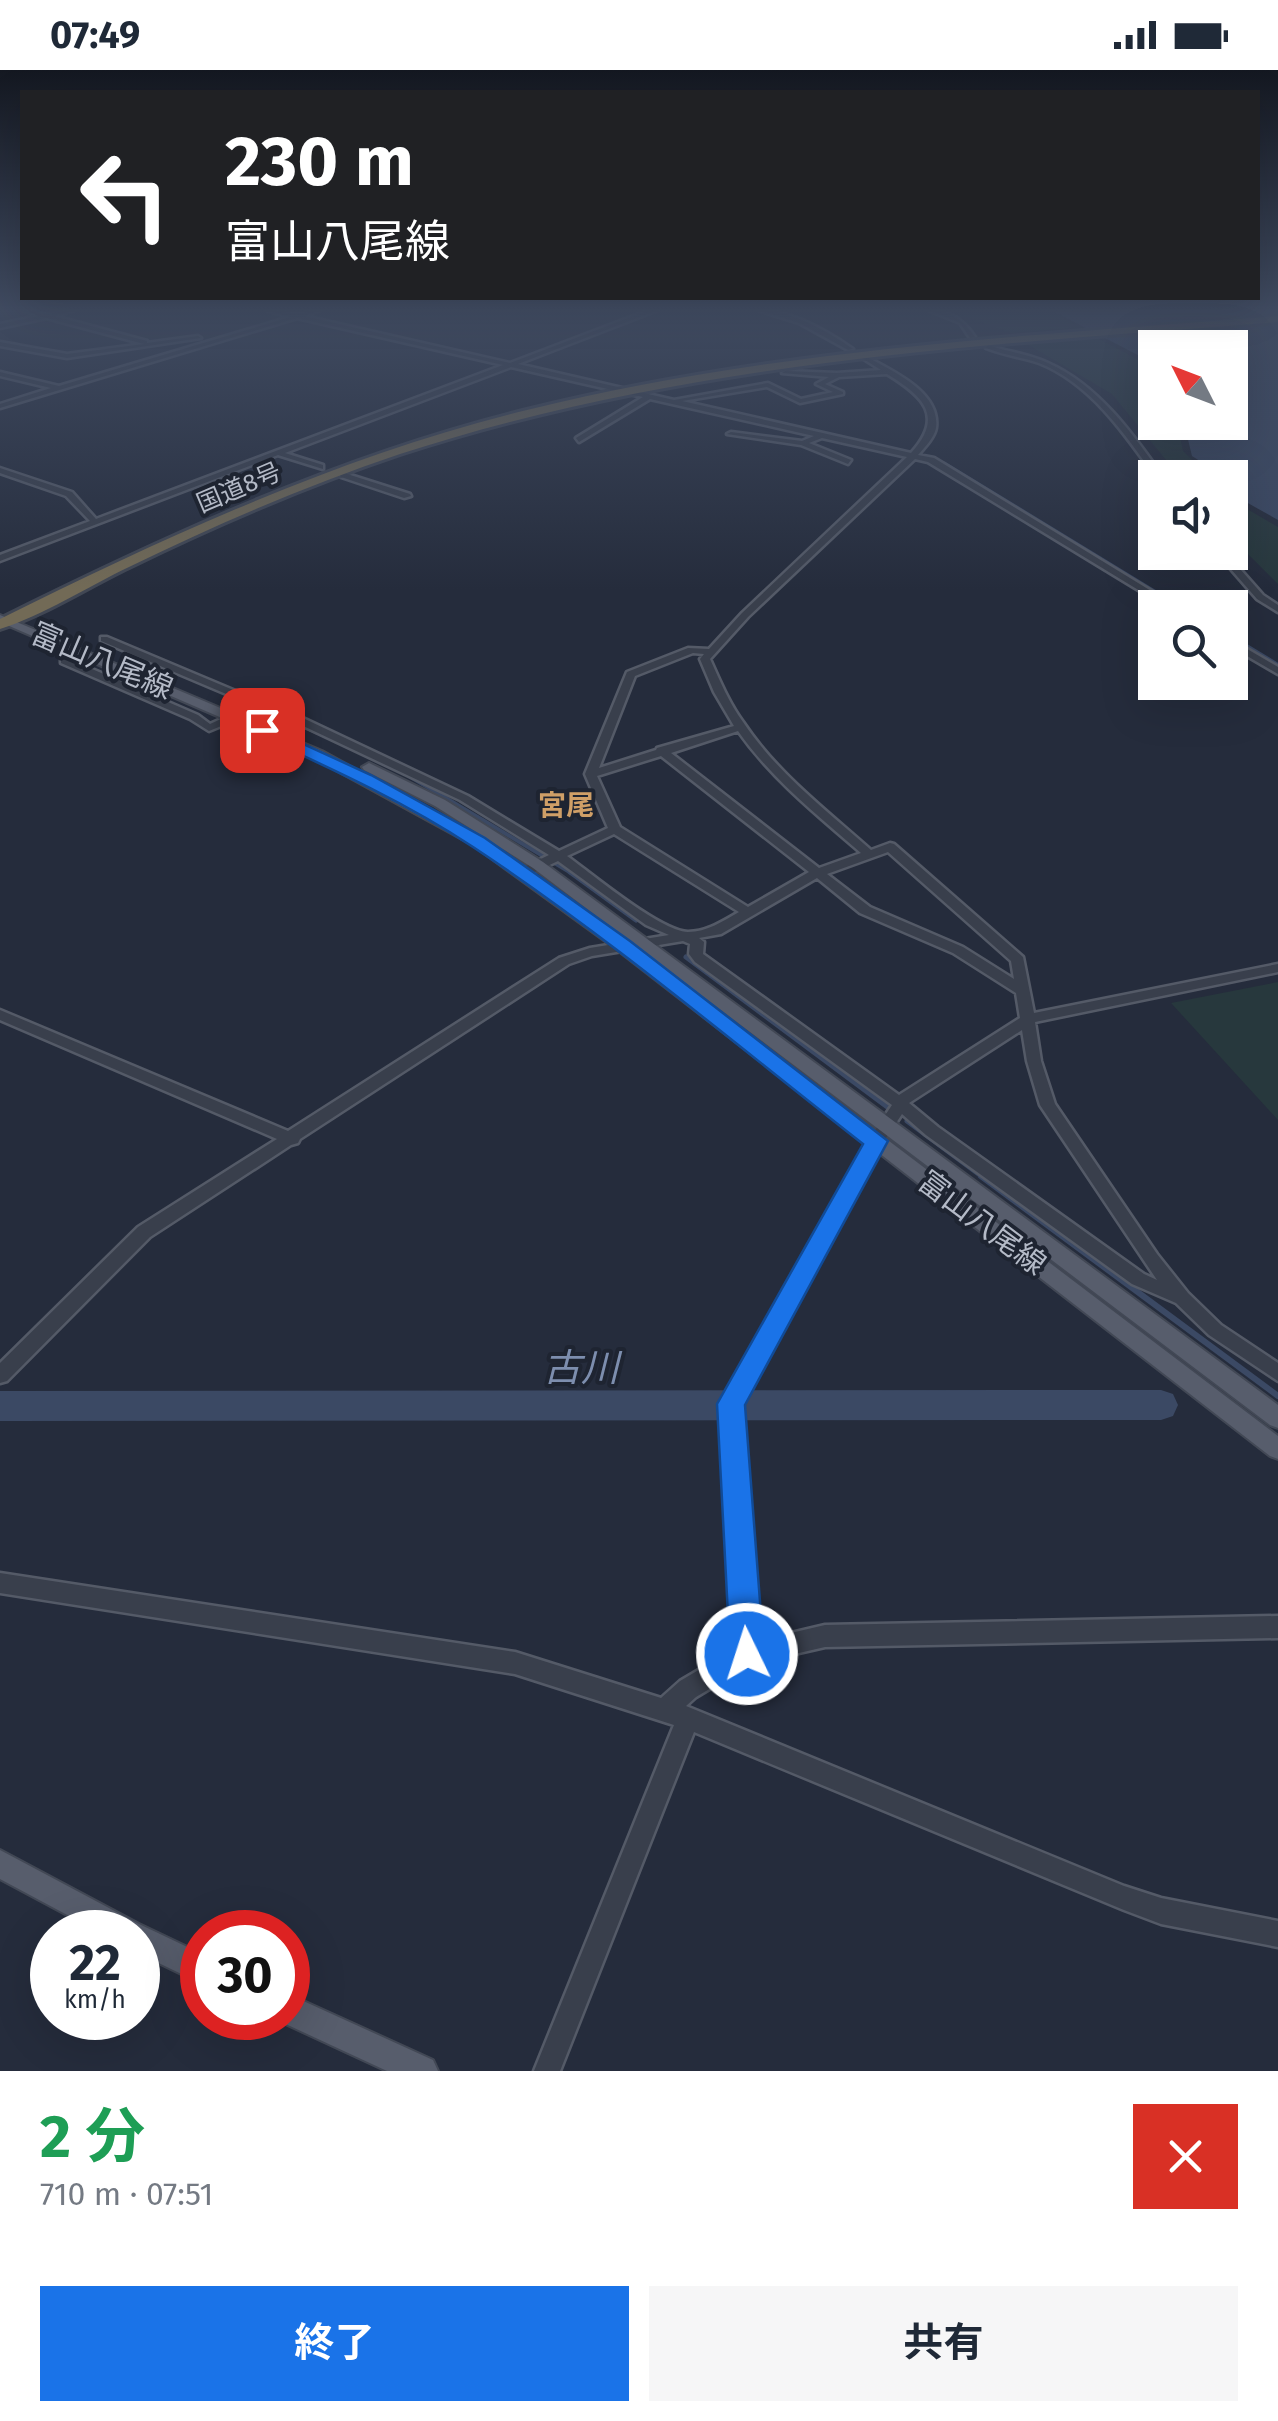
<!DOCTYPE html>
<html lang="ja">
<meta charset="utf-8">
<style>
:root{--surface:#fff;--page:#f6f6f7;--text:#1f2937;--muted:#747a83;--accent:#1a73e8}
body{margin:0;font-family:"Fira Sans","Noto Sans JP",sans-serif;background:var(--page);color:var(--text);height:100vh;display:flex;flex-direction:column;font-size:38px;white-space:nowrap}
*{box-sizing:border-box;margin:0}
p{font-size:32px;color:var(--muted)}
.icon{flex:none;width:55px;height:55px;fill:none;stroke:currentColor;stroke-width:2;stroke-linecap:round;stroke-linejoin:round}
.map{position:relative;height:2001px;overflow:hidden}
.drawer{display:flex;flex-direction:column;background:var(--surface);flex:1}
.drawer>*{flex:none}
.banner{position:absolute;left:20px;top:20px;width:1240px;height:210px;border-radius:0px;box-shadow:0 10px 40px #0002;background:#202124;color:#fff;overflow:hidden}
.needle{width:65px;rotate:312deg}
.fabs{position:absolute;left:1138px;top:260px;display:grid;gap:20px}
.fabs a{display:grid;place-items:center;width:110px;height:110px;border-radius:0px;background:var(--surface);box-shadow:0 10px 40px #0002;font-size:50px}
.speed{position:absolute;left:30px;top:1840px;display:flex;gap:20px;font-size:50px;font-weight:700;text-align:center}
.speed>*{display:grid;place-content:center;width:130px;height:130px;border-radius:50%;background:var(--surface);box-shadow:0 10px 40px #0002;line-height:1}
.speed small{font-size:25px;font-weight:400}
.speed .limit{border:15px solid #d22;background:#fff;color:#111}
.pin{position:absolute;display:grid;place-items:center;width:85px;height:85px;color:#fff;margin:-42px;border-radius:20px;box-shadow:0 5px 15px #0006}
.me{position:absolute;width:110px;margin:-55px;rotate:356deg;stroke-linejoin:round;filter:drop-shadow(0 0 8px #0008)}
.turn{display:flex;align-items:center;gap:35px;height:210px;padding:0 40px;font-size:45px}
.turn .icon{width:130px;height:130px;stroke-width:2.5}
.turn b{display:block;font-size:70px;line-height:85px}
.round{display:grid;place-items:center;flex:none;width:105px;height:105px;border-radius:0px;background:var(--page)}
.headline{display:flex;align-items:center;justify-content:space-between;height:170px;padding:0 40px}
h1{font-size:60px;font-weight:700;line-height:75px;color:#1e9e55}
.primary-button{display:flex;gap:20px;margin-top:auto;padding:20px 40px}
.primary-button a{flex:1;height:115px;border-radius:0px;background:var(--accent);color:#fff;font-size:40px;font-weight:700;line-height:115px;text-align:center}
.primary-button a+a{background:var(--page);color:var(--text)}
.status{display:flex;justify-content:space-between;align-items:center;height:70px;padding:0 50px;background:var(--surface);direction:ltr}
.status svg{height:28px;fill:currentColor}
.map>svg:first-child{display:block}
.green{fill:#27383d}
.water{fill:#3b4964}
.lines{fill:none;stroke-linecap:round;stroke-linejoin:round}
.stream-far3{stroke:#3b4964;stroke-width:2.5}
.stream-far2{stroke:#3b4964;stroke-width:4}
.stream-far1{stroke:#3b4964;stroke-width:5}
.stream{stroke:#3b4964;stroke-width:6}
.river{fill:#3b4964;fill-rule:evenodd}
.minor-casing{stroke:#545a67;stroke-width:5}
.major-casing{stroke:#424855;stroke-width:4}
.highway-casing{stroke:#414754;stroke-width:6}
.minor{fill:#393f4c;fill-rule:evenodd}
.major{fill:#575d6c;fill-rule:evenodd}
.highway{fill:#726a56;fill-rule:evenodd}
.route{fill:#1a73e8;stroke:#114b97;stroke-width:2.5}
.labels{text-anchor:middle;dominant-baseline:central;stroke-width:8;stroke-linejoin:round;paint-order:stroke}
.far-street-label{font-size:25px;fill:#b4bac7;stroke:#1e2431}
.far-neighbourhood-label{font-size:28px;font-weight:bold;fill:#cf9f67;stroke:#1e2431}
.street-label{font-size:30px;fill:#b4bac7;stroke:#1e2431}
.near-water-label{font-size:38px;font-style:italic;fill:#7d8eae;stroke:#1e2431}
</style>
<div class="status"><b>07:49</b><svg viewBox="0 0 49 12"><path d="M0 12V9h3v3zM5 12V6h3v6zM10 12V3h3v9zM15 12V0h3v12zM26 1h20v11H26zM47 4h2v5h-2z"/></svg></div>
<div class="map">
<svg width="1278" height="2001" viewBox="0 0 1278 2001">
<rect width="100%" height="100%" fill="#252c3c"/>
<!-- green -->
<g class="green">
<path d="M947,240H1046L1080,257L1012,263Z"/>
<path d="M1097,268L1154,298L1155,352L1177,353L1183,381L1209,407H1180L1112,324L1027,274Z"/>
<path d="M1230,429L1278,457V514L1230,466Z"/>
<path d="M1278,912V1050L1171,933Z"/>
</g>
<!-- water -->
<path class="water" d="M1051,240H1278V450L1230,423V408L1214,407L1203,393L1192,386L1184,353L1230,352V278H1155V294Z"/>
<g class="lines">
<!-- stream-far3 -->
<path class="stream-far3" d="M913,384L945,393L1183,538"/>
<!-- stream-far2 -->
<g class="stream-far2">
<path d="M1230,566L1278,595"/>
<path d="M265,640L336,671"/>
<path d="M409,706L573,804"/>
</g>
<!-- stream-far1 -->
<g class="stream-far1">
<path d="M570,802L636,850"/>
<path d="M686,887L890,1039"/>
<path d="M907,1051L984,1108"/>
</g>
<!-- stream -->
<path class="stream" d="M981,1106L1278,1326"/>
<!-- river -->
<path class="river" d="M1161,1320L1173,1324L1178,1335L1173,1346L1161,1350L0,1351V1321Z"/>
<!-- minor casing -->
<g class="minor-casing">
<g id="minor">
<path d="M22,240L46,244L75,240L54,246L147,271V273L198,266L201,268L67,288L0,276V272L67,284L144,274L46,248L0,258V254L39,246Z"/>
<path d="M266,240L297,244L321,240L304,246L510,293L649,240H658L518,294L674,330L768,313L801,329L833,322L816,314L829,307L782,303L785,301L837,303L881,300L862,288L867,287C892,301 941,322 936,358C934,368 925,377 918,385L934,388L1179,538H1168L928,392L915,389L748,547L710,589C720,611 729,633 743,652C777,703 826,740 871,780L890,773L894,774L1023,887L1034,943L1278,894V902L1035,952L1041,991L1055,1034L1157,1184L1188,1223L1221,1255L1278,1293V1311L1209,1265L1176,1233L1132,1214L926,1065L902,1044L882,1074L741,1335L757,1571L825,1555L1278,1546V1568L825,1577L751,1594L696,1627L686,1636L1124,1816L1161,1828L1278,1851V1877L1161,1854L1124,1840L694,1662L560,2001H534L674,1655L515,1604L0,1523V1503L515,1582L661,1628L680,1611L736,1578L722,1334L868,1071L892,1035L695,892L689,884L690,874L683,871L592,886L569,894L300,1069L298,1073L291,1075L150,1167L7,1311L0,1313V1293L138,1157L277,1069L0,950V940L288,1061L559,888L590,878L669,865L646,855L558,791L526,806H518V800L549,785L460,730L280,645L273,635L209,661L190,649L61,593V589H69L198,645L210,654L258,632L231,626L101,571V567H107L238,622L281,631L288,641L468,726L559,781L608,758L585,704L627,602L688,578L709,579L742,543L907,387L822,368L809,373L851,390L848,394L801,375L727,364L731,362L802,371L814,366L650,329L579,372L576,368L643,327L511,297L285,383L323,395V399L278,385L0,491V485L90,451L66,426L0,403V398L72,422L96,449L503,295L297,248L0,338V334L51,318L0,306V302L59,316L290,247ZM887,304C923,326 945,346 911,383L682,331L767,317L800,333L843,324V322L825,314L839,307ZM693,583L704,584L700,589L714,622L734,656L657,678L656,680L599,698L635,606ZM738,661C772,709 817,745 861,783L819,798L671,683ZM661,686L809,802L748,837L620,757L597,706ZM614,764L739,842C723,851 707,862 688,862C660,861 592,804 567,786ZM888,782L1011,891L1014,909L963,877L870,837L827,804ZM817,808L860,843L953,883L1016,923L1020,948L899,1025L703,884L704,872L699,868L721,864ZM1022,960L1027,991L1040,1035L1157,1210L1144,1204L938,1057L909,1033Z"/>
<path d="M758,240C791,240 827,261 853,279L848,280L799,253Z"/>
<path d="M928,240C949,240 964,250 975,267L970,268L960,253Z"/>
<path d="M988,275C1008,282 1029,284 1048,293C1098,315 1133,364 1164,408H1156C1125,364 1090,313 1039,293C1022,287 1003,285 986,278Z"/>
<path d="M344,403L410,424L411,426L404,428L341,407L340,405Z"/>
<path d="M1216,482H1225L1263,525L1278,535V542L1257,529Z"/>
<path d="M1230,569L1278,597V604L1230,576Z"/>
</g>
</g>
<!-- major casing -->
<g class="major-casing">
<g id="major">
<path d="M0,545L322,681L483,769L628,873L1278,1366V1389L1270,1386L616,879L473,775L312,687L0,552Z"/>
<path d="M369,693L445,730L543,792L1278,1335V1358L1270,1355L533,798L435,736L364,700L362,697Z"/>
<path d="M0,1780L139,1854L202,1884V1914L138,1883V1862H99L0,1809Z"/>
<path d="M288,1924L433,1990L438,2001H387L277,1950L276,1948H288Z"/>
</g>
</g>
<!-- highway casing -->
<g class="highway-casing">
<path id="highway" d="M1278,246V252C982,275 685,291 400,384C308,415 217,454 129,497C87,517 44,545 0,559V549C169,465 343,385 527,340C773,279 1026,266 1278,246Z"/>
</g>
<!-- minor -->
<use href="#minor" class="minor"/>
<!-- major -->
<use href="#major" class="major"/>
<!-- highway -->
<use href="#highway" class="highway"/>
</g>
<!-- sky -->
<linearGradient id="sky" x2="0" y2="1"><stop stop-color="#141821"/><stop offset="0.46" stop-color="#404b61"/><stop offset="1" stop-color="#404b61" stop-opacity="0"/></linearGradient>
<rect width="1278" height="520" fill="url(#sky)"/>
<!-- route -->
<path class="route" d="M262,655L371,705L485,768L630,871L888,1071L745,1335L764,1584L759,1595L747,1600L735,1595L730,1584L717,1334L863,1074C735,974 609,867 473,777C405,732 330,698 256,664L254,660Z"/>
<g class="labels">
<!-- far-street labels -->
<g class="far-street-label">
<text transform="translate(239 418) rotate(-23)">国道8号</text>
</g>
<!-- far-neighbourhood labels -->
<g class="far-neighbourhood-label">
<text x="566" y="735">宮尾</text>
</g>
<!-- street labels -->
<g class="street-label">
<text transform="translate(102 591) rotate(23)">富山八尾線</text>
<text transform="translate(982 1153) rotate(37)">富山八尾線</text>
</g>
<!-- near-water labels -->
<g class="near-water-label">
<text x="581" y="1298">古川</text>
</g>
</g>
</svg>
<div class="fabs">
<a><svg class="needle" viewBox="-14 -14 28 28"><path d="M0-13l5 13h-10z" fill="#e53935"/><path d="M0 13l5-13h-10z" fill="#747a83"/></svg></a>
<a><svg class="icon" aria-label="sound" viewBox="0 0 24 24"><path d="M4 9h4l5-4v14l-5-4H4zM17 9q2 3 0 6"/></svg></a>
<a><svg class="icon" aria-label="search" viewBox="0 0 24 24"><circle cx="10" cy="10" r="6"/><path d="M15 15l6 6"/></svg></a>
</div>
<div class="speed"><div>22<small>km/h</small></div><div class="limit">30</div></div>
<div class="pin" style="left:262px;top:660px;background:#d93025"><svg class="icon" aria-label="arrive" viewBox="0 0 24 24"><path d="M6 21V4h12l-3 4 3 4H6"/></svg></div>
<svg class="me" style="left:747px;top:1584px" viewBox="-20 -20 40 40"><circle r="17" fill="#1a73e8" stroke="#fff" stroke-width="3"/><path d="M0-11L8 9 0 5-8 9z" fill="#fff"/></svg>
<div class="banner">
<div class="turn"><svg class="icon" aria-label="left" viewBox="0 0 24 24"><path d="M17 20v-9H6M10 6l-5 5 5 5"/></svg><div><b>230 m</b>富山八尾線</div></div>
</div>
</div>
<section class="drawer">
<div class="headline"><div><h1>2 分</h1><p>710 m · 07:51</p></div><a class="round" style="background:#d93025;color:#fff"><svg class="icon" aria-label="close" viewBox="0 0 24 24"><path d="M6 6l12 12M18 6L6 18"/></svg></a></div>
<div class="primary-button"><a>終了</a><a>共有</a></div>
</section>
